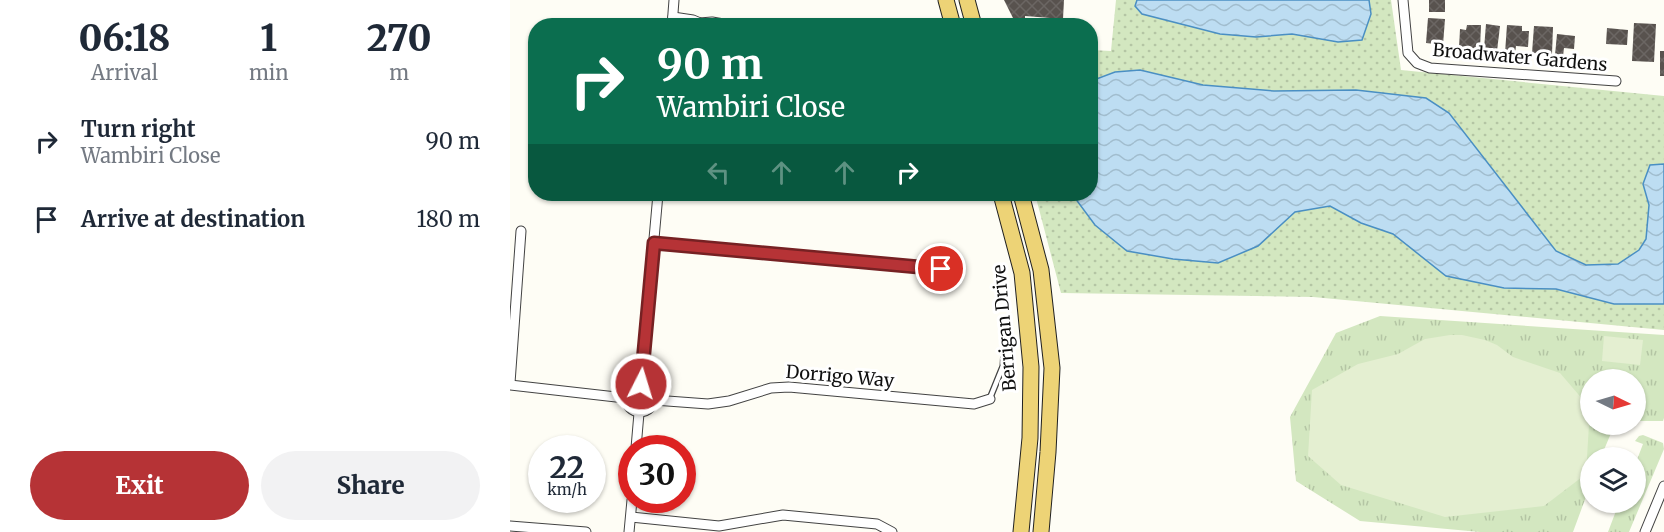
<!DOCTYPE html>
<style>
:root{--surface:#fff;--page:#f2f2f3;--text:#1f2937;--muted:#747a83;--accent:#b63336}
body{margin:0;font-family:Merriweather,serif;background:var(--page);color:var(--text);height:100vh;display:flex;flex-direction:column;font-size:22px;white-space:nowrap}
*{box-sizing:border-box;margin:0}
p{font-size:20px;color:var(--muted)}
.icon{flex:none;width:33px;height:33px;fill:none;stroke:currentColor;stroke-width:2;stroke-linecap:round;stroke-linejoin:round}
.map{position:relative;flex:1;overflow:hidden}
.details{display:flex;flex-direction:column;background:var(--surface);width:510px}
.details>*{flex:none}
.banner{position:absolute;left:18px;top:18px;width:570px;height:183px;border-radius:24px;box-shadow:0 2px 4px #0004;background:#0b6e4f;color:#fff;overflow:hidden}
.needle{width:39px;rotate:95deg}
.fabs{position:absolute;left:1070px;top:369px;display:grid;gap:12px}
.fabs a{display:grid;place-items:center;width:66px;height:66px;border-radius:50%;background:var(--surface);box-shadow:0 2px 4px #0004;font-size:30px}
.speed{position:absolute;left:18px;top:435px;display:flex;gap:12px;font-size:30px;font-weight:700;text-align:center}
.speed>*{display:grid;place-content:center;width:78px;height:78px;border-radius:50%;background:var(--surface);box-shadow:0 2px 4px #0004;line-height:1}
.speed small{font-size:15px;font-weight:400}
.speed .limit{border:9px solid #d22;background:#fff;color:#111}
.pin{position:absolute;display:grid;place-items:center;width:51px;height:51px;color:#fff;margin:-26px;border:3px solid #fff;border-radius:50%;box-shadow:0 2px 6px #0007}
.me{position:absolute;width:66px;margin:-33px;rotate:5deg;stroke-linejoin:round;filter:drop-shadow(0 0 4px #0008)}
.turn{display:flex;align-items:center;gap:21px;height:126px;padding:0 30px;font-size:27px}
.turn .icon{width:78px;height:78px;stroke-width:2.5}
.turn b{display:block;font-size:42px;line-height:51px}
.lanes{display:flex;align-items:center;height:57px;padding:0 30px;background:#0003;justify-content:center;gap:30px;direction:ltr}
.lanes .off{opacity:.35}
.eta{display:flex;justify-content:space-evenly;align-items:center;height:102px;text-align:center}
.eta b{font-size:36px;font-weight:800;line-height:42px}
.cta{display:flex;gap:12px;margin-top:auto;padding:12px 30px}
.cta a{flex:1;height:69px;border-radius:36px;background:var(--accent);color:#fff;font-size:24px;font-weight:800;line-height:69px;text-align:center}
.cta a+a{background:var(--page);color:var(--text)}
ul{padding:0;list-style:none}
li{display:flex;align-items:center;gap:18px;height:78px;padding:0 30px}
li div{flex:1}
li b{display:block;font-size:22px}
li em{font-style:normal}
main{display:flex;flex:1;min-height:0}
.map>svg:first-child{display:block}
.grass{fill:url(#grass-tufts)}
.park{fill:url(#park-dots)}
.pitch{fill:#e4efd1}
.water{fill:url(#water-waves);stroke:#4a8fc3;stroke-width:1.5}
.building{fill:url(#building-cross-hatch)}
.lines{fill:none;stroke-linecap:round;stroke-linejoin:round}
.lane-casing{stroke:#434343;stroke-width:7}
.street-casing{stroke:#434343;stroke-width:11}
.primary-casing{stroke:#212121;stroke-width:17}
.lane{stroke:#fff;stroke-width:4.5}
.street{stroke:#fff;stroke-width:9}
.primary{stroke:#edd376;stroke-width:15}
.route-casing{stroke:#762123;stroke-width:15}
.route{stroke:#b63336;stroke-width:10}
.labels{text-anchor:middle;dominant-baseline:central;stroke-width:6;stroke-linejoin:round;paint-order:stroke}
.street-label{font-size:18px;fill:#101010;stroke:#fff}
</style>
<main>
<section class="details">
<div class="eta">
<div><b>06:18</b><p>Arrival</p></div>
<div><b>1</b><p>min</p></div>
<div><b>270</b><p>m</p></div>
</div>
<ul>
<li><svg class="icon" aria-label="right" viewBox="0 0 24 24"><path d="M7 20v-9h11M14 6l5 5-5 5"/></svg><div><b>Turn right</b><p>Wambiri Close</p></div><em>90 m</em></li>
<li><svg class="icon" aria-label="arrive" viewBox="0 0 24 24"><path d="M6 21V4h12l-3 4 3 4H6"/></svg><div><b>Arrive at destination</b></div><em>180 m</em></li>
</ul>
<div class="cta"><a>Exit</a><a>Share</a></div>
</section>
<div class="map">
<svg width="1154" height="532" viewBox="0 0 1154 532">
<defs>
<pattern id="grass-tufts" width="24" height="20" patternUnits="userSpaceOnUse" patternTransform="scale(1.5)"><rect width="24" height="20" fill="#d3e7c0"/><path d="M3 7l-1-3M5 7V3M7 7l1-3M15 17l-1-3M17 17v-4M19 17l1-3" fill="none" stroke="#b4c5a4"/></pattern>
<pattern id="park-dots" width="8" height="8" patternUnits="userSpaceOnUse" patternTransform="scale(1.5)"><rect width="8" height="8" fill="#d3e7c0"/><path d="M2 2h.1M6 6h.1" fill="none" stroke="#b4c5a4" stroke-width="1.8" stroke-linecap="round"/></pattern>
<pattern id="water-waves" width="16" height="10" patternUnits="userSpaceOnUse" patternTransform="scale(1.5)"><rect width="16" height="10" fill="#bdddf2"/><path d="M0 5q4-4 8 0t8 0" fill="none" stroke="#a1bdce"/></pattern>
<pattern id="building-cross-hatch" width="8" height="8" patternUnits="userSpaceOnUse" patternTransform="scale(1.5)"><rect width="8" height="8" fill="#58524e"/><path d="M0 0l8 8M0 8l8-8" fill="none" stroke="#6b6663"/></pattern>
</defs>
<rect width="100%" height="100%" fill="#fefdf5"/>
<!-- grass -->
<g class="grass">
<path d="M870,316L1154,335V418L1153,421H1125V380H1080V424L1120,425L1115,430L1104,426L1091,457L1080,458V486L1063,532H970L850,521L786,481L780,417L826,333Z"/>
<path d="M1133,435L1153,443L1154,449L1119,532H1098L1109,503L1125,502V465L1133,444L1125,441L1129,436Z"/>
</g>
<!-- park -->
<path class="park" d="M606,0H881L891,70L1154,96V330L803,297L551,293L525,194H580L581,50L601,51Z"/>
<!-- pitch -->
<g class="pitch">
<path d="M940,335H952L975,340L987,345L1003,357L1050,373L1080,408L1076,474L1034,506L935,517L831,485L798,456L802,390L848,364L888,354L915,339Z"/>
<path d="M1094,336L1133,340L1130,365L1092,361Z"/>
</g>
<!-- water -->
<g class="water">
<path d="M627,0H859L861,14L852,40L828,42L782,34L746,37L710,34L632,14L625,6Z"/>
<path d="M630,70L693,85L764,91L846,90L916,98L939,113L1046,251L1076,265L1108,264L1129,250L1136,239L1139,205L1133,184L1140,165L1154,164V304H1104L1046,289L994,288L936,276L883,234L851,223L820,206L785,212L748,246L708,263L663,259L617,251L585,225L562,194H580L581,81L605,72Z"/>
</g>
<!-- building -->
<g class="building">
<path d="M494,0H554L553,19L515,16V23L505,22Z"/>
<rect x="919" y="0" width="16" height="12"/>
<path d="M918,18L935,19L933,45L916,43Z"/>
<path d="M1124,23L1146,24L1144,62L1122,61Z"/>
<path d="M976,24L990,26L987,51L974,49Z"/>
<path d="M957,25H971L970,49L949,48L950,29L956,30Z"/>
<path d="M997,25L1012,26V31H1019L1018,47L1006,46L1005,54L995,53Z"/>
<path d="M1024,26L1043,27L1042,54L1022,53Z"/>
<path d="M1097,28L1118,30L1117,45L1096,44Z"/>
<path d="M1047,34L1065,36L1064,49L1054,48L1053,56L1045,55Z"/>
<rect x="1150" y="51" width="4" height="25"/>
</g>
<g class="lines">
<!-- lane casing -->
<g class="lane-casing">
<path id="lane" d="M480,398L493,366L495,332"/>
</g>
<!-- street casing -->
<g class="street-casing">
<g id="street">
<path d="M893,0L898,53L907,63L920,68L1106,81"/>
<path d="M163,17L183,20L190,23"/>
<path d="M162,26L164,0"/>
<path d="M189,26L190,23L202,22L225,26"/>
<path d="M144,243L431,269"/>
<path d="M0,383L11,231"/>
<circle cx="130" cy="398" r="14"/>
<path d="M131,384L148,194"/>
<path d="M0,385L115,398"/>
<path d="M144,400L198,404L219,401L261,388L279,387L464,404L480,399"/>
<path d="M126,448L129,413"/>
<path d="M121,517L209,526L273,515L367,524L382,532"/>
<path d="M0,526L76,532"/>
<path d="M119,532L122,500"/>
<path d="M1135,532L1154,486"/>
</g>
</g>
<!-- primary casing -->
<g class="primary-casing">
<g id="primary">
<path d="M436,0L443,26"/>
<path d="M457,0L464,26"/>
<path d="M491,194L512,273L521,367L520,438L511,532"/>
<path d="M511,194L531,270L542,368L538,452L531,532"/>
</g>
</g>
<!-- lane -->
<use href="#lane" class="lane"/>
<!-- street -->
<use href="#street" class="street"/>
<!-- primary -->
<use href="#primary" class="primary"/>
</g>
<g class="lines">
<!-- route casing -->
<g class="route-casing">
<path id="route" d="M131,384L144,243L431,269"/>
</g>
<!-- route -->
<use href="#route" class="route"/>
</g>
<g class="labels">
<!-- street labels -->
<g class="street-label">
<text transform="translate(1010 57) rotate(5)">Broadwater Gardens</text>
<text transform="translate(494 328) rotate(-95)">Berrigan Drive</text>
<text transform="translate(330 376) rotate(5)">Dorrigo Way</text>
</g>
</g>
</svg>
<div class="fabs">
<a><svg class="needle" viewBox="-14 -14 28 28"><path d="M0-13l5 13h-10z" fill="#e53935"/><path d="M0 13l5-13h-10z" fill="#747a83"/></svg></a>
<a><svg class="icon" aria-label="layers" viewBox="0 0 24 24"><path d="M12 4l9 5-9 5-9-5zM3 14l9 5 9-5"/></svg></a>
</div>
<div class="speed"><div>22<small>km/h</small></div><div class="limit">30</div></div>
<div class="pin" style="left:431px;top:269px;background:#d93025"><svg class="icon" aria-label="arrive" viewBox="0 0 24 24"><path d="M6 21V4h12l-3 4 3 4H6"/></svg></div>
<svg class="me" style="left:131px;top:384px" viewBox="-20 -20 40 40"><circle r="17" fill="#b63336" stroke="#fff" stroke-width="3"/><path d="M0-11L8 9 0 5-8 9z" fill="#fff"/></svg>
<div class="banner">
<div class="turn"><svg class="icon" aria-label="right" viewBox="0 0 24 24"><path d="M7 20v-9h11M14 6l5 5-5 5"/></svg><div><b>90 m</b>Wambiri Close</div></div>
<div class="lanes"><svg class="icon off" aria-label="left" viewBox="0 0 24 24"><path d="M17 20v-9H6M10 6l-5 5 5 5"/></svg><svg class="icon off" aria-label="ahead" viewBox="0 0 24 24"><path d="M12 20V5M6 11l6-6 6 6"/></svg><svg class="icon off" aria-label="ahead" viewBox="0 0 24 24"><path d="M12 20V5M6 11l6-6 6 6"/></svg><svg class="icon" aria-label="right" viewBox="0 0 24 24"><path d="M7 20v-9h11M14 6l5 5-5 5"/></svg></div>
</div>
</div>
</main>
